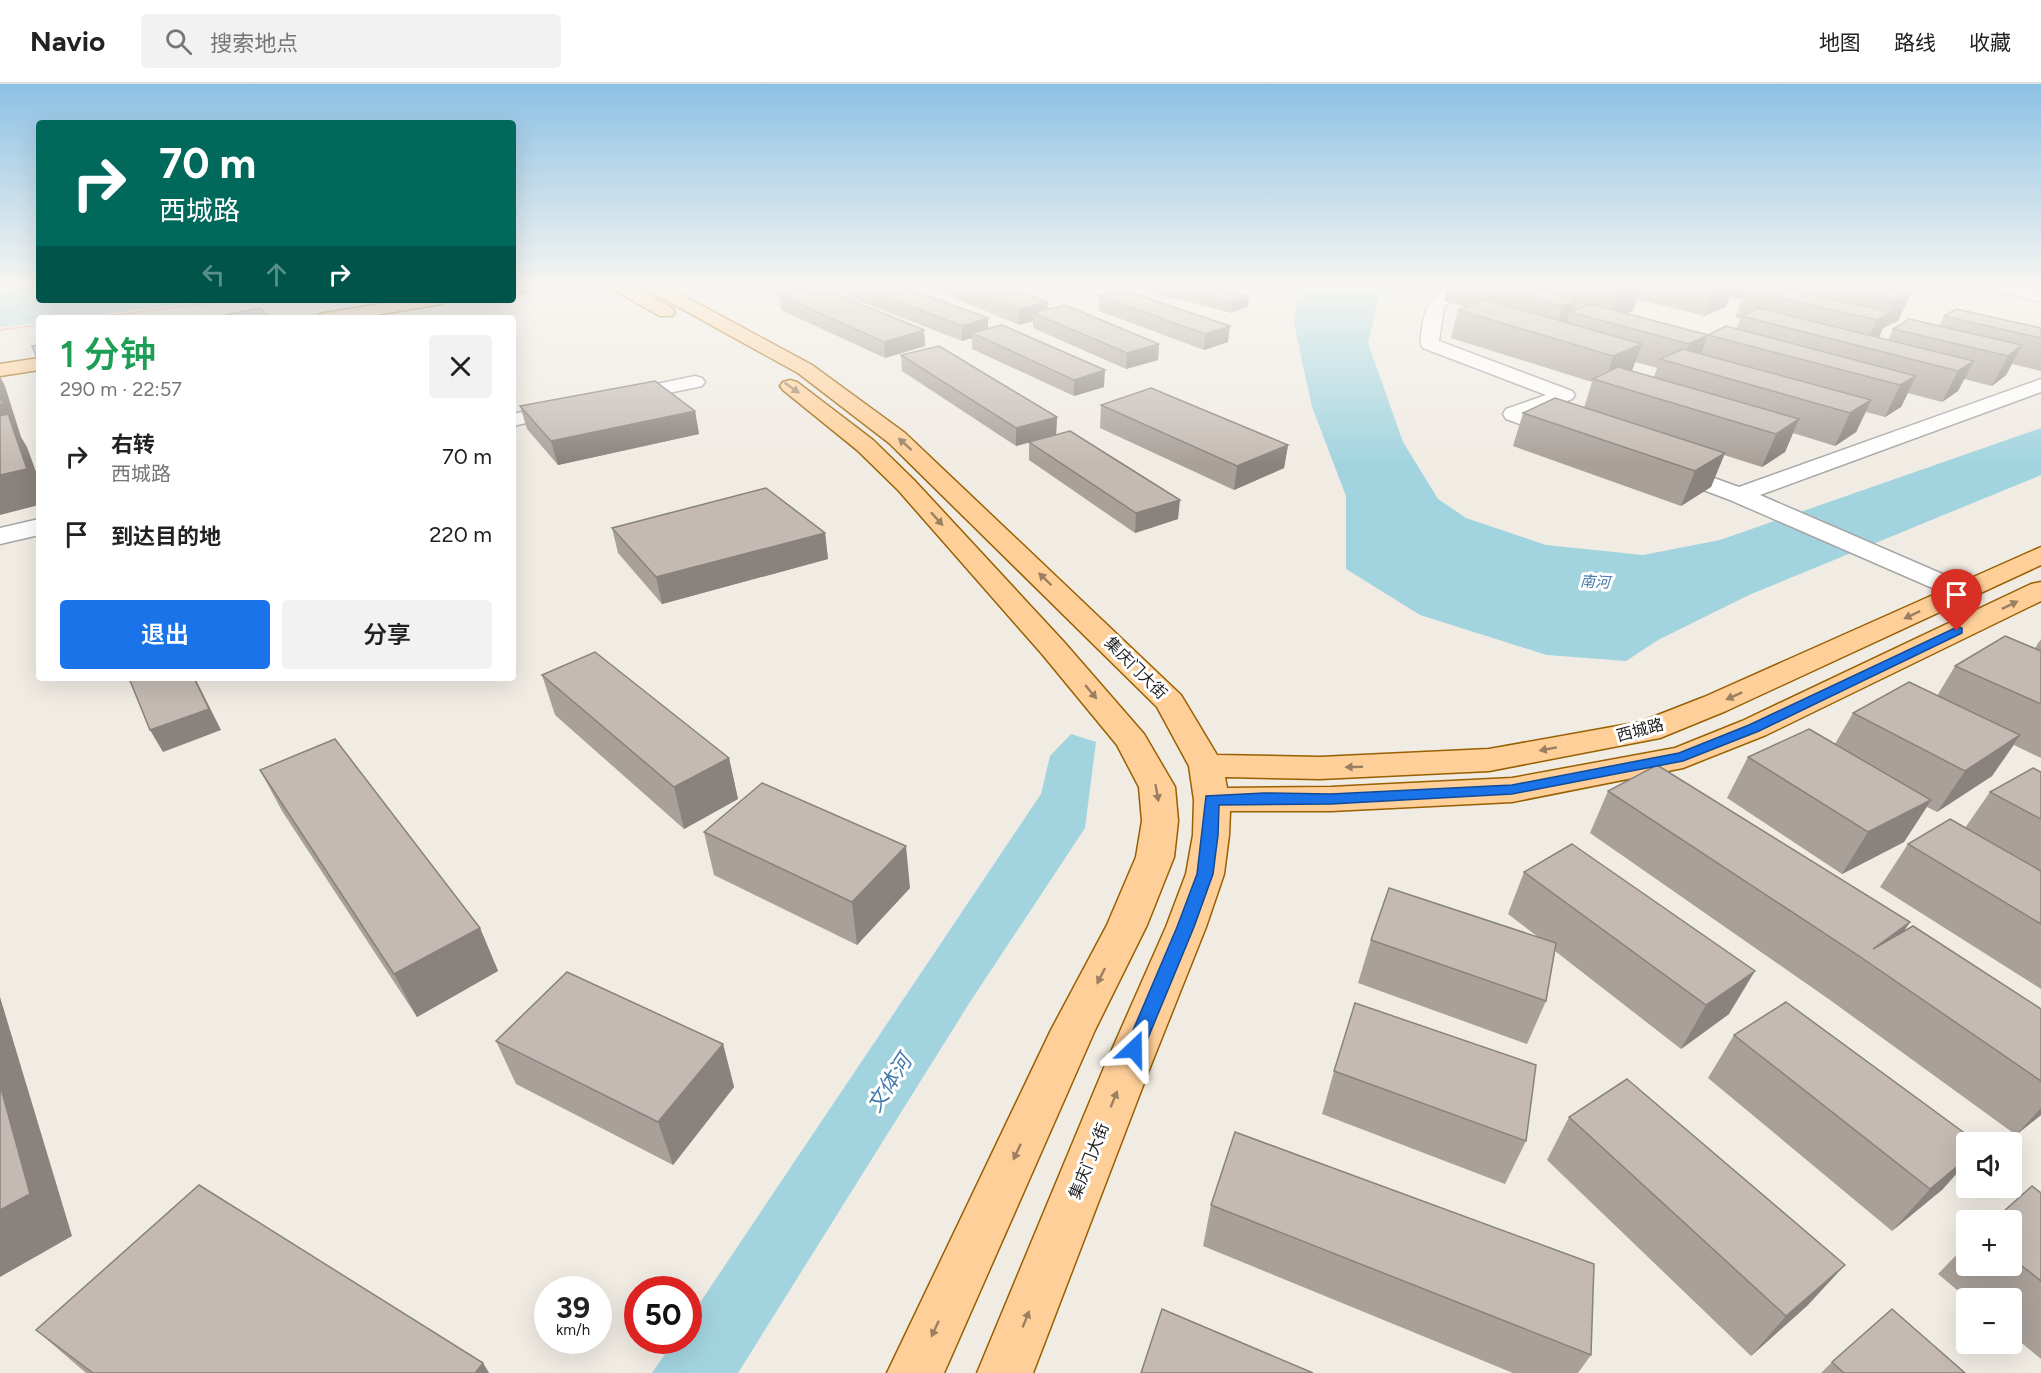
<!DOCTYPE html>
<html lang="zh">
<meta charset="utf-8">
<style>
:root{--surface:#fff;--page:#f2f2f2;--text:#222;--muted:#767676;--line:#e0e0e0;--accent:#1a73e8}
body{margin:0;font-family:Figtree,"Noto Sans SC",sans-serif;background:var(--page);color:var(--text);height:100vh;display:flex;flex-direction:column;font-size:22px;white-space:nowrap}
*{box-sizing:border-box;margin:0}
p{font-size:20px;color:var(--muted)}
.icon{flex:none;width:33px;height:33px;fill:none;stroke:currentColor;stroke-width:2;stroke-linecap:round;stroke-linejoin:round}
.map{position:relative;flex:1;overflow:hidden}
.panel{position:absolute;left:36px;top:231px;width:480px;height:366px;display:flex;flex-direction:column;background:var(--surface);border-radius:6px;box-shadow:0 6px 24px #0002}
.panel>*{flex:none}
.banner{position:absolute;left:36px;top:36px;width:480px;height:183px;border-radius:6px;box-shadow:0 6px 24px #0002;background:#00695c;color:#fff;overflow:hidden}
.fabs{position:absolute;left:1956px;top:1048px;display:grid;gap:12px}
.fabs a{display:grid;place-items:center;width:66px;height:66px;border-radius:6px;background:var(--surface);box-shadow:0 6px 24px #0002;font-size:30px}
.speed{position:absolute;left:534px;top:1192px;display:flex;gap:12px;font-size:30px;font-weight:700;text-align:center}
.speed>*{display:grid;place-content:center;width:78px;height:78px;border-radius:50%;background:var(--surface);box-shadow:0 6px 24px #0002;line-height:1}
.speed small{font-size:15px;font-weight:400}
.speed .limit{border:9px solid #d22;background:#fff;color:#111}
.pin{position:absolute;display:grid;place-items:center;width:51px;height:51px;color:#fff;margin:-62px -26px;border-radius:50% 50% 50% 0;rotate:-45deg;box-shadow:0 0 6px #0007}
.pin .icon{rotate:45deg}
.me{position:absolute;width:66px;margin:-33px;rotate:23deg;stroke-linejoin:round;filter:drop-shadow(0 0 4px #0008)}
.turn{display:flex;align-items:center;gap:21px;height:126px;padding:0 24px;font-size:27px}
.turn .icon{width:78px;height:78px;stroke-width:2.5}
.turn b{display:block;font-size:42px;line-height:51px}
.lanes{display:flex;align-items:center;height:57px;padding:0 24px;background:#0003;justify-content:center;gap:30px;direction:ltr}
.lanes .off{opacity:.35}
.round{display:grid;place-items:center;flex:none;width:63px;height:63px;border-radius:6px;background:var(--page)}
.overview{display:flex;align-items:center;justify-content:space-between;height:102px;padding:0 24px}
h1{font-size:36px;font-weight:600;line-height:45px;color:#1e9e55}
.action{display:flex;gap:12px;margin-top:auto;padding:12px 24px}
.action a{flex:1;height:69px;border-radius:6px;background:var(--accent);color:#fff;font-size:24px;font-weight:600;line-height:69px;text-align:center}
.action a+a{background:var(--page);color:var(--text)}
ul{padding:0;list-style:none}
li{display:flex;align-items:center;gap:18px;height:78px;padding:0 24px}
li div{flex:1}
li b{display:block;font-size:22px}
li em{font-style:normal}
header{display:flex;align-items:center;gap:36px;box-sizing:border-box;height:84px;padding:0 30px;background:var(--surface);border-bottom:2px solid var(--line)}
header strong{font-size:28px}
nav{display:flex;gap:33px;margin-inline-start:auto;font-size:21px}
.search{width:420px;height:54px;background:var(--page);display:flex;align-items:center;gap:15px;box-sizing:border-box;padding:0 21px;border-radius:6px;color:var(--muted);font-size:22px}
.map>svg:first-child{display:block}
.water{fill:#a2d4df}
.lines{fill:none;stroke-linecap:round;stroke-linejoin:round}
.minor-casing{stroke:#a5a5a5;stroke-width:3}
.major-casing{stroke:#986000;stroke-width:3}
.path{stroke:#ff6f65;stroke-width:2;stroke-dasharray:1.5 1.5;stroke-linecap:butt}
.minor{fill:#fff;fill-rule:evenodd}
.major{fill:#ffcf99;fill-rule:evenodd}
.wall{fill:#a9a09a;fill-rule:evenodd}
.shaded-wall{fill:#89827d}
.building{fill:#c4bab3;stroke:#89827d;stroke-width:1.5}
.oneway{fill:#9a7f62}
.route{fill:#1a73e8;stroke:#114b97;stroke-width:1.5}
.labels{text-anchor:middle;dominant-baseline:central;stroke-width:6;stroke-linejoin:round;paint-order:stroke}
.far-water-label{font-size:15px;font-style:italic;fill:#437aaa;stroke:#fff}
.street-label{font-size:16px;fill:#1e1e1e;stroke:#fff}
.near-water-label{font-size:21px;font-style:italic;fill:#437aaa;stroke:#fff}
</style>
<header>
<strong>Navio</strong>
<div class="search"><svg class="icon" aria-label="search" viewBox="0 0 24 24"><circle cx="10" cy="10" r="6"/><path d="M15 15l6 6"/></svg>搜索地点</div>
<nav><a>地图</a><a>路线</a><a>收藏</a></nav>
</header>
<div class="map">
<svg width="2041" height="1289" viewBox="0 0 2041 1289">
<rect width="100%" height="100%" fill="#f0ebe3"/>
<!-- water -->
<g class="water">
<path d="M0,200H39V216H212L68,234H39V239L0,243Z"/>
<path d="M1317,200H1386L1381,204L1368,259L1403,358L1438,415L1466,434L1546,461L1643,471L1720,456L2041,344V391L1749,511L1658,556L1626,577L1547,571L1420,531L1346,485V412L1312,323L1294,240L1297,213Z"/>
<path d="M1071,650L1096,658L1085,744L970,918L738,1289H652L674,1257H688L689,1235L1041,710L1050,672Z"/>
</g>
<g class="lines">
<!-- minor casing -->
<g class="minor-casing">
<g id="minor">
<path d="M1453,200H1473L1444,223L1439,257L1572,307L1575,311L1572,315L1534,330L1572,343L1575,348L1572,353L1564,355L1556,353L1506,335L1503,330L1506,325L1546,311L1423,264C1419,258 1421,252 1422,245C1424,223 1433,210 1453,200Z"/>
<path d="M1983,200H2010L2041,208V218L1985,204Z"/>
<path d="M695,292L702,294L705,298L702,302L621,319L614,317L611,313L614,309Z"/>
<path d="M2041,295V308L1760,411L1970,502L1974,508L1970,514L1960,516L1730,416L1661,390L1657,385L1661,380L1669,378L1739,403Z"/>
<path d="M567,318L574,320L578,324L574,328L513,342V330Z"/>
<path d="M39,435V451L0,460V444Z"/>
</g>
</g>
<!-- major casing -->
<g class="major-casing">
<g id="major">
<path d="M513,200H542L540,204L513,208Z"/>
<path d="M608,200H628L672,224L675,228L672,232H660L610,204Z"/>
<path d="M642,200H662L812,281L905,349L1181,611L1217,671L1320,673L1489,665L1640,638L1704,613L2041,463V481L1726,627L1660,654L1489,687L1320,695L1225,693L1227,704L1331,703L1512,694L1675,664L1742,637L2031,500L2041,498V517L1766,651L1683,684L1512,718L1331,727H1230L1229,751L1224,790L1206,843L1149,986L1033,1289H977L1103,986L1166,843L1186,790L1193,751L1194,716L1189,682L1157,623L889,359L798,289L644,204Z"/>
<path d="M404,216H445L442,220L358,234H316L319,230L325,229Z"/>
<path d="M39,274V286L0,292V280Z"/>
<path d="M790,296L797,298L873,356L914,396L1064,558L1144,650L1175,703L1178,737L1174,773L1147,841L1095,946L944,1289H887L1051,946L1107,841L1136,773L1142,737L1139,703L1117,661L1042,570L898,406L857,366L783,306L780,302L783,298Z"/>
</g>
</g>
<!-- path -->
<g class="path">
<path d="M92,234L233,216"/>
<path d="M0,246L39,241"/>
</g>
<!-- minor -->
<use href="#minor" class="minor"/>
<!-- major -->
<use href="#major" class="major"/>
</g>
<!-- wall -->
<g class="wall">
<path d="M746,200H825L819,203L924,246L925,262L885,274L781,226L779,211L784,210L747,204Z"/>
<path d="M848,200H895L1104,303L1074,312L972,265V254L962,257L849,213Z"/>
<path d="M930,200H1001L1048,218L1047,226L1159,260L1158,276L1126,285L1033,244V237L1019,241L930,204Z"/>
<path d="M1151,200H1201L1248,222L1231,229L1151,208Z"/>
<path d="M1239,200H1257L1250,203Z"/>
<path d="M1448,200H1870L1911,209L1898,237L1883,244L1879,254L1888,256L1893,245L1939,242L1944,232L2041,244V287L2012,280L2006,291L1992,302L1964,295L1958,307L1942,318L1908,309L1901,323L1885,333L1866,328L1856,348L1835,362L1793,349L1785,368L1762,383L1724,371L1711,403L1681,422L1513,362L1523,329L1584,324L1592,298L1451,254L1458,226L1464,223L1444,217ZM1730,213L1738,215L1743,213L1735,233L1740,235L1736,245L1708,251L1701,270L1708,251L1626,229L1633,227L1637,215L1704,232L1726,223ZM1635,278L1657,284L1654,293L1632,287Z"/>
<path d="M2036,200H2041V205L2034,203Z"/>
<path d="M1099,212L1228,258L1204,266L1099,227Z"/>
<path d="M901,271L1057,333L1056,351L1016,362L902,287Z"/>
<path d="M1101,321L1288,361L1284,384L1234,406L1100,344Z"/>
<path d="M520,322L695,327L699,350L558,381L527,345Z"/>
<path d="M1029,358L1178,435L1135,449L1029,376Z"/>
<path d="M612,444L825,449L828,475L662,520L618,469Z"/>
<path d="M2041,555V674L2014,661L1992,692L1937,728L1927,723L1904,758L1842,790L1727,714L1748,673L1835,660L1853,629L1937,612L1955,582L2035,564Z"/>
<path d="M542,591L729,674L738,715L684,745L555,631Z"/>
<path d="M260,686L480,844L498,887L417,933L282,727Z"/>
<path d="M2041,688V905L1880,803L1908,760L1965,744L1990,708Z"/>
<path d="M1608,707L1910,838L1904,847L2041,925V1031L2016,1051L1830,916L1590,749Z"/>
<path d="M704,748L910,804L857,861L714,791Z"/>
<path d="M1524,788L1729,930L1681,965L1555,867L1546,917L1527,960L1358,899L1371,856L1538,853L1508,830Z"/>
<path d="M1734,951L1943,1105L1892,1147L1708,994Z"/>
<path d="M496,957L723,960L734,1003L673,1081L516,1000Z"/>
<path d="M1334,987L1526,1057L1505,1100L1322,1030Z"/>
<path d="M1569,1033L1808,1221L1751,1272L1547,1076Z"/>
<path d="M2041,1109V1275L2012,1251V1215H1968L1938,1190L1966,1161V1182H2012V1137Z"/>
<path d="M1211,1121L1591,1271L1578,1289H1513L1203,1162Z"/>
<path d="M36,1246L483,1279L489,1289H86Z"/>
<path d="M1832,1278L1965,1289H1821Z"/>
</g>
<!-- shaded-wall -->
<g class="shaded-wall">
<path d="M798,200H825L799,213Z"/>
<path d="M1642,200L1633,227L1610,235L1618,207Z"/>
<path d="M1727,200H1734L1726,223L1704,232L1714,205Z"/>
<path d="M1743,200H1752L1750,207L1746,206L1743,213L1738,215Z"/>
<path d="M1911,209L1898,237L1883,244L1877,257L1864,263L1877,236L1888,230L1894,217Z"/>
<path d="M1249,212L1248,222L1231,229L1232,219Z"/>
<path d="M1577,216L1573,229L1570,228L1565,245L1554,250L1562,222Z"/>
<path d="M1048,218L1047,233L1033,229V237L1019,241V225Z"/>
<path d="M988,234V249H972V254L962,257V242Z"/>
<path d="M1230,242L1228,258L1204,266L1205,250Z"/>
<path d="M924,246L925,262L885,274L884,258Z"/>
<path d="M1708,251L1697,280L1681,281L1689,260Z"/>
<path d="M1159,260L1158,276L1126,285L1127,269Z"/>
<path d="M1642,260L1631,289L1605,299L1613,272Z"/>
<path d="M2022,261L2006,291L1992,302L2008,272Z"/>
<path d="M1974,277L1958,307L1942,318L1958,287Z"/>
<path d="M1105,286L1104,303L1074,312V296Z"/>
<path d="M0,292L5,302L21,353L27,363L39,396V421L0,431Z"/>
<path d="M1916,292L1901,323L1885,333L1900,301Z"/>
<path d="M1871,316L1856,348L1835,362L1850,329Z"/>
<path d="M695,327L699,350L558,381L551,357Z"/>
<path d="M1057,333L1056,351L1016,362V344Z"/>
<path d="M1799,335L1785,368L1762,383L1776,350Z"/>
<path d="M1288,361L1284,384L1234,406L1237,382Z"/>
<path d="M1725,369L1711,403L1681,422L1695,387Z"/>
<path d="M1180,416L1178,435L1135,449L1136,429Z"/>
<path d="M825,449L828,475L662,520L656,493Z"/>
<path d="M194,594H195L221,646L163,668L150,646Z"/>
<path d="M2020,651L1992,692L1937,728L1965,687Z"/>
<path d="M729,674L738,715L684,745L674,703Z"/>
<path d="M1931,716L1904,758L1842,790L1868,748Z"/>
<path d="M906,762L910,804L857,861L852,818Z"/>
<path d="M1910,838L1880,881L1873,865Z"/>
<path d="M480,844L498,887L417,933L394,890Z"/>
<path d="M1755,887L1729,930L1681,965L1706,921Z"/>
<path d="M0,913L72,1152L0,1193Z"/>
<path d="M723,960L734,1003L673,1081L658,1038Z"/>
<path d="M2041,1024V1031L2016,1051Z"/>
<path d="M1966,1075V1079L1943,1105L1892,1147L1930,1105Z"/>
<path d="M1845,1181L1808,1221L1751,1272L1786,1232Z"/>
<path d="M483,1279L489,1289H475Z"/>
</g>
<!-- building -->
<g class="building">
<path d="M852,200H895L988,234L962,242Z"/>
<path d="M955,200H1001L1048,218L1019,225Z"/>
<path d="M1156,200H1201L1249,212L1232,219Z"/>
<path d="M1483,200H1518L1577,216L1562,222Z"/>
<path d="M1591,200H1642L1618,207Z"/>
<path d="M1694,200H1727L1714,205Z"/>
<path d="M1759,200H1764L1890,228L1877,236L1746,206Z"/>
<path d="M1821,200H1870L1911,209L1894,217Z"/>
<path d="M817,202L924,246L884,258L779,211Z"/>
<path d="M1124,206L1230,242L1205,250L1099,212Z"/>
<path d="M1487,216L1642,260L1613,272L1458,226Z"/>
<path d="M1590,220L1708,251L1689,260L1570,228Z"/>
<path d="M1065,221L1159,260L1127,269L1033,229Z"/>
<path d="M260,224L270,234H216L215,233Z"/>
<path d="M1759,224L1974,277L1958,287L1741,232Z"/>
<path d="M1956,225L2041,244V254L1944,232Z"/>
<path d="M1909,235L2022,261L2008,272L1893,245Z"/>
<path d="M1002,241L1105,286L1074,296L972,249Z"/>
<path d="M1726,242L1916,292L1900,301L1708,251Z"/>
<path d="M39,261V279L32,262Z"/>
<path d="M939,262L1057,333L1016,344L901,271Z"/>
<path d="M1683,265L1871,316L1850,329L1660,275Z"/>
<path d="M1618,283L1799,335L1776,350L1593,295Z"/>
<path d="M655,297L695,327L551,357L520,322Z"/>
<path d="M1151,304L1288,361L1237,382L1101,321Z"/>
<path d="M0,310L3,320L0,321Z"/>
<path d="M1555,314L1725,369L1695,387L1523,329Z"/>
<path d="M8,330L27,385L0,391V332Z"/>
<path d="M1070,347L1180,416L1136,429L1029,358Z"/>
<path d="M766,404L825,449L656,493L612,444Z"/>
<path d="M2005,552L2041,567V620L1955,582Z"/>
<path d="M595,568L729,674L674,703L542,591Z"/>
<path d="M129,594H194L209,625L150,646Z"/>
<path d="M1909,598L2020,651L1965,687L1853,629Z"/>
<path d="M1809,645L1931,716L1868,748L1748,673Z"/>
<path d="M335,655L480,844L394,890L260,686Z"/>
<path d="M1657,681L1910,838L1873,865L1913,842L2041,925V997L1859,872L1608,707Z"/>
<path d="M2033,684L2041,688V735L1990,708Z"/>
<path d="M762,699L906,762L852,818L704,748Z"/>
<path d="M1950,735L2041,787V840L1908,760Z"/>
<path d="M1572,760L1755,887L1706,921L1524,788Z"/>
<path d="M1389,804L1556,859L1546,917L1371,856Z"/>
<path d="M567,888L723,960L658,1038L496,957Z"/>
<path d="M1786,918L1978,1059H1966V1075L1930,1105L1734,951Z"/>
<path d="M1355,919L1536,981L1526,1057L1334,987Z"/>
<path d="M1627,995L1845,1181L1786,1232L1569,1033Z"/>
<path d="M0,1001L30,1110L0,1126Z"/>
<path d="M1235,1048L1594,1180L1591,1271L1211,1121Z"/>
<path d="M199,1101L483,1279L475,1289H93L36,1246Z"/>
<path d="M2032,1102L2041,1109V1197L2012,1174V1137H1993Z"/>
<path d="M1162,1225L1313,1289H1141Z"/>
<path d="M1892,1225L1965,1289H1844L1832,1278Z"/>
</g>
<!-- one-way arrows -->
<defs><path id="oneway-solid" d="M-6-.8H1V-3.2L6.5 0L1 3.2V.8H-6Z" transform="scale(1.5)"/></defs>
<g class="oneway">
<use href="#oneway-solid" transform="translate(792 304) rotate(35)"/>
<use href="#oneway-solid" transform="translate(905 360) rotate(-138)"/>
<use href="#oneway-solid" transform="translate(937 435) rotate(48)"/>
<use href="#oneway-solid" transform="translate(1045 495) rotate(-136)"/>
<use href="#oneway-solid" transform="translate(2010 521) rotate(-26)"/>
<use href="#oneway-solid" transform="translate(1912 531) rotate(155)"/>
<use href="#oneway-solid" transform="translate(1091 608) rotate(50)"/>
<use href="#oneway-solid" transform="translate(1734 612) rotate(156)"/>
<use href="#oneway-solid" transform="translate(1548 665) rotate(170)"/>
<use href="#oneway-solid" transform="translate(1354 683) rotate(178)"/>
<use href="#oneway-solid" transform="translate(1157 709) rotate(80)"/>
<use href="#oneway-solid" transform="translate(1101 892) rotate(117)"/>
<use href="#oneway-solid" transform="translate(1114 1015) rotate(-68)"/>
<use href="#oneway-solid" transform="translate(1017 1068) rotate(115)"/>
<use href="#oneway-solid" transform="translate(1026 1235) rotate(-68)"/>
<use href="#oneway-solid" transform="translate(935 1245) rotate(115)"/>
</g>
<!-- sky -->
<linearGradient id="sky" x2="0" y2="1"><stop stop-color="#8cc1e4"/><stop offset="0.53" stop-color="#f8f6f2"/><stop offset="1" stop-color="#f8f6f2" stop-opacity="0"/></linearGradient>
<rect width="2041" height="380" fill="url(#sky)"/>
<!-- route -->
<path class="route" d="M1957,543L1962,544V549L1759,647L1683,677L1512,710L1331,720L1219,721L1218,751L1213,790L1194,843L1141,971L1134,973L1128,971L1125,965L1177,843L1197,790L1206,712L1264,709L1331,710L1512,701L1679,669L1749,641Z"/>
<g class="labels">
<!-- far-water labels -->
<g class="far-water-label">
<text transform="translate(1595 498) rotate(3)">南河</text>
</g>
<!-- street labels -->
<g class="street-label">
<text transform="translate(1136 584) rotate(45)">集庆门大街</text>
<text transform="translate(1640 646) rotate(-15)">西城路</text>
<text transform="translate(1089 1077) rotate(-68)">集庆门大街</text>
</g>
<!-- near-water labels -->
<g class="near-water-label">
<text transform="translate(889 999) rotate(-57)">文体河</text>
</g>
</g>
</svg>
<div class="fabs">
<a><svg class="icon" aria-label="sound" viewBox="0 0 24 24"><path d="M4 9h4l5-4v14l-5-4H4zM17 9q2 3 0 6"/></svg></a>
<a>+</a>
<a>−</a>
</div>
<div class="speed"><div>39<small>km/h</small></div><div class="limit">50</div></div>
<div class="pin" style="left:1957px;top:547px;background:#d93025"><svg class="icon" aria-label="arrive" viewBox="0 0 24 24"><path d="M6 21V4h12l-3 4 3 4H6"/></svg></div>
<svg class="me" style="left:1134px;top:965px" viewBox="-20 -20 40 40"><path d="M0-17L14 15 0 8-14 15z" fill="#1a73e8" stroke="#fff" stroke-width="4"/></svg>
<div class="banner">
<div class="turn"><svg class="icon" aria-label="right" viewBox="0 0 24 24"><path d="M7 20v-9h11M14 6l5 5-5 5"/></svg><div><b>70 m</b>西城路</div></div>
<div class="lanes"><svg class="icon off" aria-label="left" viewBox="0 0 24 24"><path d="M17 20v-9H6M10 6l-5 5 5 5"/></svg><svg class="icon off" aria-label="ahead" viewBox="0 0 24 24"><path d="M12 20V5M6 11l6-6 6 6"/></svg><svg class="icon" aria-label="right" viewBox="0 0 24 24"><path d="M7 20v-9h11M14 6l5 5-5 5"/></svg></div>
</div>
<section class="panel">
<div class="overview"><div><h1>1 分钟</h1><p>290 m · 22:57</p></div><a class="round"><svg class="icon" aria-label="close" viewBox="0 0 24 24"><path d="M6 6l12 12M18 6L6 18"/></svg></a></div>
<ul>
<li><svg class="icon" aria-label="right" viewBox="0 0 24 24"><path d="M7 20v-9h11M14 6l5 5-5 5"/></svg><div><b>右转</b><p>西城路</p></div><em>70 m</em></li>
<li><svg class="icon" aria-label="arrive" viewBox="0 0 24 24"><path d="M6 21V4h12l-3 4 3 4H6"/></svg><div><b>到达目的地</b></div><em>220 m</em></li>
</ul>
<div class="action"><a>退出</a><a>分享</a></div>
</section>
</div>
